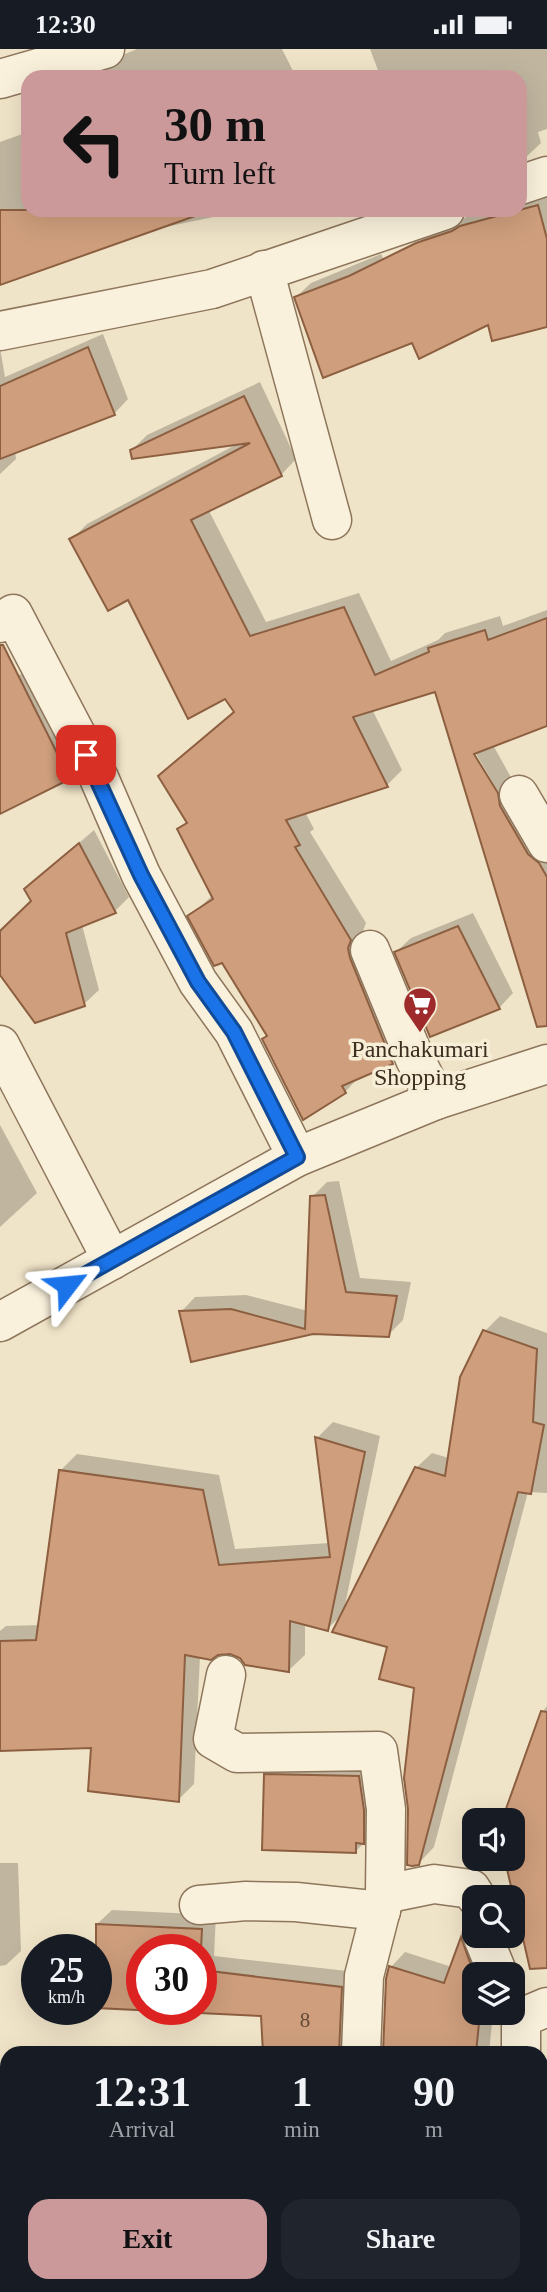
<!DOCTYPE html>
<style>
:root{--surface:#171b24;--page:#20242c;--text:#f1f3f6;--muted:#9ea1a6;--accent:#cc999b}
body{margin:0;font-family:Georgia,serif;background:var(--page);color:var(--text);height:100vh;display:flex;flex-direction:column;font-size:26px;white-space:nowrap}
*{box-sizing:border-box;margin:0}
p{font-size:23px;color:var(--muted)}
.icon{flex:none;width:38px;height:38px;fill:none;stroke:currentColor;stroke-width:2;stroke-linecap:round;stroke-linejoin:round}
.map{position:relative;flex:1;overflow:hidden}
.drawer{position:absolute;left:0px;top:1997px;width:548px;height:247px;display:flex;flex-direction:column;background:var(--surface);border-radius:21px 21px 0 0;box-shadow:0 7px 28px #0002}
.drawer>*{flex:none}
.guide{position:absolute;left:21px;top:21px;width:506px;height:147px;border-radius:21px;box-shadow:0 7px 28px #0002;background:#cc999b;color:#111;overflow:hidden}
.controls{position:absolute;left:462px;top:1759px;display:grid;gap:14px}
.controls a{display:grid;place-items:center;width:63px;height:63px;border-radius:14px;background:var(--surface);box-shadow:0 7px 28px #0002;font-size:35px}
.speed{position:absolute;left:21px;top:1885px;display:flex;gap:14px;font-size:35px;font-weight:700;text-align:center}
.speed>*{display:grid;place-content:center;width:91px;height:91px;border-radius:50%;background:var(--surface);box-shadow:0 7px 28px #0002;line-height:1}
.speed small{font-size:18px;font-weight:400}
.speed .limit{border:10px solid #d22;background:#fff;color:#111}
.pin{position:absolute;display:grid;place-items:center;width:60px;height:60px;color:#fff;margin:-30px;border-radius:14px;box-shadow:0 4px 10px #0006}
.me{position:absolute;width:77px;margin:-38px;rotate:61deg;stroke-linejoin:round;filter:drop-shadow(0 0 5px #0008)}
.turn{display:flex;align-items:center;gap:24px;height:147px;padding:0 28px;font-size:32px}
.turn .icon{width:91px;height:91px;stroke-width:2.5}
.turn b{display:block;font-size:49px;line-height:60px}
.eta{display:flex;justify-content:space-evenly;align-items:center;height:119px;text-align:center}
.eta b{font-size:42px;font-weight:700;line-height:49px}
.action{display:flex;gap:14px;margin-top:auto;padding:14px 28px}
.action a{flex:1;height:80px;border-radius:21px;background:var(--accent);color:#111;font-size:28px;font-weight:700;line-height:80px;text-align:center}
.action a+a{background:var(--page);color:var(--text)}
.status{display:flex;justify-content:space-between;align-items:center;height:49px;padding:0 35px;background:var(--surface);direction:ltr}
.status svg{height:19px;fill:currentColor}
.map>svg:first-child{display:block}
.shadow{fill:#0003;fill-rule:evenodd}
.building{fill:#cf9f7d;stroke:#8d5f41;stroke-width:2}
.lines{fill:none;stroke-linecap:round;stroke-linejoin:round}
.lane-casing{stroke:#8d765c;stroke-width:27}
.street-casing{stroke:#8d765c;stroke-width:41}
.lane{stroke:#faf1dc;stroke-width:24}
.street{stroke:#faf1dc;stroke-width:38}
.route-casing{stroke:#114b97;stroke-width:18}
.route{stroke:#1a73e8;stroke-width:12}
.labels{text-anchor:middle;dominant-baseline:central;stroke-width:7;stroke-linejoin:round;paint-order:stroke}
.number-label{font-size:21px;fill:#624a37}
.poi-label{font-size:24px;fill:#3d2e20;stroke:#f7eed8}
</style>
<div class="status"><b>12:30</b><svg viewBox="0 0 49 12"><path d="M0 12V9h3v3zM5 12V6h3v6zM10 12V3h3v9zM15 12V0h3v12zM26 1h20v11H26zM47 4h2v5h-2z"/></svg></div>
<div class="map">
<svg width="547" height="2243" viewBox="0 0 547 2243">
<rect width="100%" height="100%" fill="#f0e4c8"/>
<!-- shadow -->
<g class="shadow">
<path d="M137,0H282L295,26L293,28H103L102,25L120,7Z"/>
<path d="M370,0H547V80L538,83L541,94L525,109L520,111V28H375L379,24Z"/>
<path d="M28,83V161H247L151,181L0,235V93Z"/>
<path d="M520,136L547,140V276L489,274L417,195L432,180L467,168L468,161H520Z"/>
<path d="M381,205L419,281L296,248L311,234Z"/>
<path d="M103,285L128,350L114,365L15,402L16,410L0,425V299L5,328Z"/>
<path d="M260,333L296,410L281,426L208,460L266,573L359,544L391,612L438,591L445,584L500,567L503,577L547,561V675L493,696L547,793V965L437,640L372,660L402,721L387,736L305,763L314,780L310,783L366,874L363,882L364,894L408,998L392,1013L360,1027L345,1043L264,990L268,986L223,912L190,867L213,846L179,780L188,771L160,727L235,662L226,648L72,490L87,475L239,394L132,401L147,386ZM475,703L503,751L500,753L475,709Z"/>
<path d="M35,618L83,714L69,728L0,763V636Z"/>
<path d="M94,781L129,848L115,862L82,876L99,941L84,955L0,923V885L33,852L26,840Z"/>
<path d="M473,864L513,944L499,959L396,903L411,889Z"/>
<path d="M0,1076L37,1144L0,1178Z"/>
<path d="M339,1132L360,1229L411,1233L403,1271L388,1286L313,1283L181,1263L195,1248L246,1246L308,1262L312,1148L327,1133Z"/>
<path d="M500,1267L547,1284V1444L528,1443L434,1798L419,1814L416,1638L389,1597L343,1565L327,1580L305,1574V1606L289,1621L230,1603L200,1607L194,1735L178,1751L93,1697L0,1700V1582L6,1577L40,1576L61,1421L77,1405L219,1426L235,1500L330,1494L317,1389L333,1373L380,1387L344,1561L416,1419L432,1404L449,1409L485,1282Z"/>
<path d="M547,1657V1915L508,1818H496L498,1810H513V1771H504L544,1661Z"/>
<path d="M281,1712L374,1713L370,1788L356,1802L266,1726Z"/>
<path d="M0,1814H18L21,1902L6,1916L0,1917Z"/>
<path d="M112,1861L216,1866L214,1907L356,1923L360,2004H266L302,1968L153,1960H201V1900H96L97,1875Z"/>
<path d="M474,1877L496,1925H474V1964H493L489,2004H385L391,1918L405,1903L452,1918L462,1889Z"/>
<path d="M0,2025L7,2026V2236H298L297,2243H0Z"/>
</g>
<!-- building -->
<g class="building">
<path d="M538,156L547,190V278L492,292L488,276L419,310L412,294L323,329L294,248L349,227L416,194L452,182L460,177Z"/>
<path d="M0,161H194L195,167L0,236Z"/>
<path d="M88,298L115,366L0,410V337Z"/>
<path d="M244,347L282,427L191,471L250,587L344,558L375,626L429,603L428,599L485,581L488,591L547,569V677L474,705L498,744L500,757L528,805L539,814L547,828V977L537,978L435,643L353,668L388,738L286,771L300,796L295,798L351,891L348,899L350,909L393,1015L342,1037L346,1044L303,1071L262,990L267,987L222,914L214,917L187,867L213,850L177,780L187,774L158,727L234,663L225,650L188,670L128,551L108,562L69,490L250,394L132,410L130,401Z"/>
<path d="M0,596H3L70,730L0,765Z"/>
<path d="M79,794L116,864L66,884L85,957L35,974L0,926V882L31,852L24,840Z"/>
<path d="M458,877L500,960L430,988L394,903Z"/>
<path d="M325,1146L346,1243L397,1247L389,1288L313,1285L191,1313L179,1262L231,1260L305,1280L310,1147Z"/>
<path d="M483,1281L537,1300L533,1373L544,1376L531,1445L518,1443L419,1816L412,1817L407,1816L408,1760L404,1729L414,1639L379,1630L387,1598L332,1583L415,1418L445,1427L460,1328Z"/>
<path d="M315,1388L365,1403L328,1582L290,1572L289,1623L245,1616L240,1609L230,1605L218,1606L211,1611L185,1606L179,1753L88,1742L91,1699L0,1702V1592L36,1591L59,1421L203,1441L219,1516L330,1508Z"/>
<path d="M541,1662L547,1663V1919L530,1920L507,1820H494L496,1810H491H513V1771H502Z"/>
<path d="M264,1725L359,1727L364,1761V1795L356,1794V1804L262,1801Z"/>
<path d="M96,1875L202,1880L201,1900H142V1960H201V1921L342,1938L339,2004H263L261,1967L96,1959Z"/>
<path d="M461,1888L474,1925V1964H480L476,2004H383L386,1930L389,1917L444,1934Z"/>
</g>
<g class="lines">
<!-- lane casing -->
<g class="lane-casing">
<path id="lane" d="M541,2087L547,2092"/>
</g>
<!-- street casing -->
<g class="street-casing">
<g id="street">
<path d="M0,30L105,0"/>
<path d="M520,136L547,127"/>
<path d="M264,221L332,471"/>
<path d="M0,282L212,240L445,161"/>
<path d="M0,574L13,565L99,729L141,826L198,933L234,983L297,1108"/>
<path d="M519,746L547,794"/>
<path d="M370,901L415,1010L436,1051"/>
<path d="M0,996L112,1211"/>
<path d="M0,1273L297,1108L436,1051L547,1015"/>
<path d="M226,1626L213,1690L237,1704L378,1702L386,1760L385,1845L364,1927L361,2004"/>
<path d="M385,1845L434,1835L471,1840L476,1848"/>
<path d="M199,1856L246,1852L296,1853L381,1862"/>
<path d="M482,1886L498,1925"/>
<path d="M521,2004V1969L547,1958"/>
<path d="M330,2243L333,2236"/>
</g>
</g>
<!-- lane -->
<use href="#lane" class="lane"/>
<!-- street -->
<use href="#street" class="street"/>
</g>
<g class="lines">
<!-- route casing -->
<g class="route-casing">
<path id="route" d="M67,1236L297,1108L234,983L198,933L141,826L86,706"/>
</g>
<!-- route -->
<use href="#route" class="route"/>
</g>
<!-- icons -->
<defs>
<g id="supermarket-pin" transform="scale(1.75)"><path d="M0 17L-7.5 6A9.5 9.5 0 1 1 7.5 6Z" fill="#9e2a2b" stroke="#f7eed8"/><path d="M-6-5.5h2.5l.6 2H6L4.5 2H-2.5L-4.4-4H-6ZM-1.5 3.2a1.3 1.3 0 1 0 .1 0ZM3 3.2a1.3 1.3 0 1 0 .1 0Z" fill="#fff"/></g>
</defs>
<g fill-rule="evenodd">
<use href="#supermarket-pin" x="420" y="955"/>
</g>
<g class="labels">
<!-- number labels -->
<g class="number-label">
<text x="305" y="1971">8</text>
</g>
<!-- poi labels -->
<g class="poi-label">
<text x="420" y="1000">Panchakumari<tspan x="420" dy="28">Shopping</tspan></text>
</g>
</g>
</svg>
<div class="controls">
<a><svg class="icon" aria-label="sound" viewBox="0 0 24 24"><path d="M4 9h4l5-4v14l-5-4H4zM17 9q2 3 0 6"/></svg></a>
<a><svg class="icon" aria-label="search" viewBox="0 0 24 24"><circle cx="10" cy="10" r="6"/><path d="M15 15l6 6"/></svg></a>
<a><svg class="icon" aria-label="layers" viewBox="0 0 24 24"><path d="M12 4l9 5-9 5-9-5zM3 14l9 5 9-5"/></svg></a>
</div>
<div class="speed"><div>25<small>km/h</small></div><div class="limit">30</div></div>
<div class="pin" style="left:86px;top:706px;background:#d93025"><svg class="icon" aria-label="arrive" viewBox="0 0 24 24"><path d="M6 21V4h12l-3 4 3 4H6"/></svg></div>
<svg class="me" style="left:67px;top:1236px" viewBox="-20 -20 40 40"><path d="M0-17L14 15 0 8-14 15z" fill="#1a73e8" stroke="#fff" stroke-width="4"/></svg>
<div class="guide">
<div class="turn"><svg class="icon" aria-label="left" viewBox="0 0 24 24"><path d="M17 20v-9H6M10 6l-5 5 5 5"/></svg><div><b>30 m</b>Turn left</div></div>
</div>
<section class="drawer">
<div class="eta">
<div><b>12:31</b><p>Arrival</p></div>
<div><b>1</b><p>min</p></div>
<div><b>90</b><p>m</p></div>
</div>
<div class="action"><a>Exit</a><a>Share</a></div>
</section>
</div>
